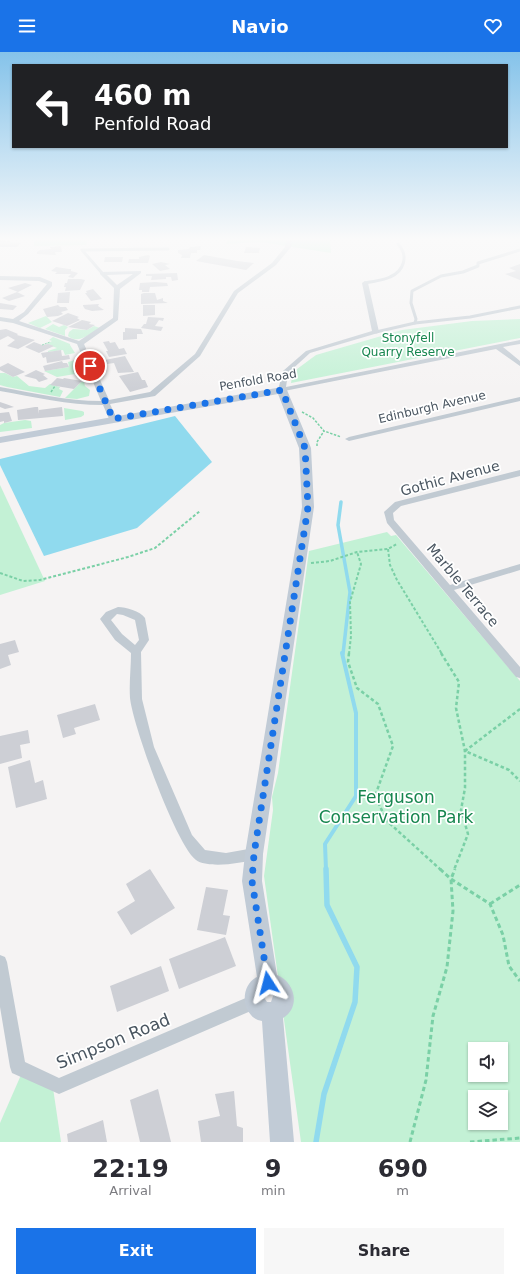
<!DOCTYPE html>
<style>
:root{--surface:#fff;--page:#f7f7f7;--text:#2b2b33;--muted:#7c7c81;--accent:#1a73e8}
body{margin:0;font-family:"DejaVu Sans",sans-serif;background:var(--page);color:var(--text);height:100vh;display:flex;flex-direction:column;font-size:15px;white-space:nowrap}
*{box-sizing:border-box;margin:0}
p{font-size:13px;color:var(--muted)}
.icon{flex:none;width:22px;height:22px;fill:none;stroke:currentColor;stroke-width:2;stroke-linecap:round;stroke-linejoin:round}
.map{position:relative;height:1090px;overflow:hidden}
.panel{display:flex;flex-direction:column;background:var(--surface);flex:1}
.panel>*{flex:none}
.hud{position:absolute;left:12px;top:12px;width:496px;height:84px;border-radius:0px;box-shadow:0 1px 3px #0004;background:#202124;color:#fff;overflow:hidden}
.fabs{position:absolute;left:468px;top:990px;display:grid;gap:8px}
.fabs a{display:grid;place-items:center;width:40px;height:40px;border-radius:0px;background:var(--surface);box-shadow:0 1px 3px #0004;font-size:20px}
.pin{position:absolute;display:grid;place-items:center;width:34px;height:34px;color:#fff;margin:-17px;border:2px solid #fff;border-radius:50%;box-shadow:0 1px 4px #0007}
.me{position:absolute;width:44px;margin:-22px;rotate:351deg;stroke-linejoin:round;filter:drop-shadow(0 0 3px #0008)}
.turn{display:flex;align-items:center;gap:14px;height:84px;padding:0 16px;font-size:18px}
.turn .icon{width:52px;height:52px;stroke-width:2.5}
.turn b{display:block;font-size:28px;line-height:34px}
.eta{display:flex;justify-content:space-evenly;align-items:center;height:68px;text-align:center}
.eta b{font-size:24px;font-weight:700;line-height:28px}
.cta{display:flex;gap:8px;margin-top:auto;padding:8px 16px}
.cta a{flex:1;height:46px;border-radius:0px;background:var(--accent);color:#fff;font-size:16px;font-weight:700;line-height:46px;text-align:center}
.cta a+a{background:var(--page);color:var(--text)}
header{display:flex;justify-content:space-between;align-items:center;height:52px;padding:0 16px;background:var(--accent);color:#fff;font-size:18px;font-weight:700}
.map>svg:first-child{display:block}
.green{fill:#c3f1d5;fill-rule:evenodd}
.water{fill:#90daee}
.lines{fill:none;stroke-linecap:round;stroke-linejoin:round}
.stream-far2{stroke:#90daee;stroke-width:3.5}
.stream-far1{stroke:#90daee;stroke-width:4}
.stream{stroke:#90daee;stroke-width:5.5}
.building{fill:#cdcfd5}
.path-far4{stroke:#7ad0a6;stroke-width:1;stroke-dasharray:2 1;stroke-linecap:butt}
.path-far3{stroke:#7ad0a6;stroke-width:1.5;stroke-dasharray:2.5 1.5;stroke-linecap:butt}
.path-far2{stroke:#7ad0a6;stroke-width:2;stroke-dasharray:3 2;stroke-linecap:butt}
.path-far1{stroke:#7ad0a6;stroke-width:2.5;stroke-dasharray:3.5 2.5;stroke-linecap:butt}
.path{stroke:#7ad0a6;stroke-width:3;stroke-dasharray:4.5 3;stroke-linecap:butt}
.lane{stroke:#c1cad2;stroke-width:3}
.street{fill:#c1cad2;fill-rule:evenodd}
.secondary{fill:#c1cbd6;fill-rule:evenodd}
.route{stroke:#1a73e8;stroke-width:7;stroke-dasharray:0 12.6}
.labels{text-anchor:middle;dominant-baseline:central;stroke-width:3.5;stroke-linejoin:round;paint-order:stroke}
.far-park-label{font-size:12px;fill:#17864f;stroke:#fff}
.far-street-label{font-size:12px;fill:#4a5661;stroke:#fff}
.street-label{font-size:14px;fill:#4a5661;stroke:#fff}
.near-park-label{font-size:17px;fill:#17864f;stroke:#fff}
.near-street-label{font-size:17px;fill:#4a5661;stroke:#fff}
</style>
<header><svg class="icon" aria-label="menu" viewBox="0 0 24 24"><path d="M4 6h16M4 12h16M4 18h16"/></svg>Navio<svg class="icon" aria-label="heart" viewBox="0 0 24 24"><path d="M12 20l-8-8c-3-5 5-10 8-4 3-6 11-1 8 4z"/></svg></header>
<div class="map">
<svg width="520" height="1090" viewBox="0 0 520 1090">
<rect width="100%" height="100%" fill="#f5f3f3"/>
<!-- green -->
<g class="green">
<path d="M37,187H88L86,193L34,194V189Z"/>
<path d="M228,187H330L331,201L261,190L226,192Z"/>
<path d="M46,264L52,270L40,276L28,271Z"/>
<path d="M520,267V286L291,331L293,320L316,303L402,278L472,269Z"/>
<path d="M53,272L59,275L64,273L68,275L65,278V284L45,277Z"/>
<path d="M94,274L100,276C91,281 78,293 68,284L69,280L73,277L87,278Z"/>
<path d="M53,285L70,292V293L75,301L65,303L63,298L48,300V299L57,296L46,292L52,289L49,288Z"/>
<path d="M75,308L81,321L57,325L44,319L69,315L68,310Z"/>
<path d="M0,321H5L13,325L17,324L29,334L45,336L50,332L60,335L59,337L63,339L60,345L7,335L0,333Z"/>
<path d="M81,330H84L85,334L90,338L89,344L77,347L65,346Z"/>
<path d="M64,356L82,359L84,360V363L81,365L65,368Z"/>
<path d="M25,368L31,369L32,376L0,380V373L4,371Z"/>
<path d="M0,433L45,529L0,543Z"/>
<path d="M387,480L391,484L396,483L520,629V1090H301L264,824L273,758L272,745L278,721L309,499ZM475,997H501V1023H475ZM475,1045H501V1071H475Z"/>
<path d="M21,1023L53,1036L61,1090H0V1071Z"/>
</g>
<!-- water -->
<path class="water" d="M175,364L212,410L137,476L44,504L0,413V407Z"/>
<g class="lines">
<!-- stream-far2 -->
<path class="stream-far2" d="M341,450L338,473L350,540L343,602"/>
<!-- stream-far1 -->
<path class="stream-far1" d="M326,818L325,792L356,744V661L342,601"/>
<!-- stream -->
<path class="stream" d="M316,1090L324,1042L355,950L357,915L327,853L326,817"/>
</g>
<!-- building -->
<g class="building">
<path d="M0,188L10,189L9,190L21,191L17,195H0Z"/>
<path d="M61,194L62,200H55L56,203L37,202V200L40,198L51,197L50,195Z"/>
<path d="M201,194L200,198H197V201H191L190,206H181L182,203L178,201V198L189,197L190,195Z"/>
<path d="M246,195L260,196L259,201H244Z"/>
<path d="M148,203L150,204L148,211H128L129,207H139V205Z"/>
<path d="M204,203L237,209L254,211L246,218L196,209Z"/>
<path d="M105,205H123L122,210H104Z"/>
<path d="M161,210L170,212L165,213L170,217L160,219L152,212Z"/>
<path d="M520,212V228L505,222L516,219L509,216Z"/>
<path d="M56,215L69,217H71V219L78,221L73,226L68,225L71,222H55L57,220L51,219Z"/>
<path d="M177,221L178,228L172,229L171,225H166V227L151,228L152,224H146V222Z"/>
<path d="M68,227H81L85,228L80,238L65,239L66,235H64L65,231H67Z"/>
<path d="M155,230L167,231L168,234L150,235L149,240H142V238H139L140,231Z"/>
<path d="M25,231L32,233L18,240L8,236Z"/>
<path d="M93,237L102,247L91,249L85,241H87L86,239Z"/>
<path d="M17,240L25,244L9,249L2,246Z"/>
<path d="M70,240L69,251H57L58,241Z"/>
<path d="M144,241H155L157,248L163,246V249L168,251L141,252V242Z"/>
<path d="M0,251L12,253L17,254L13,258L0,257Z"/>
<path d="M99,252L98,254L104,258L92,259L85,257L83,254V253Z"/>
<path d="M58,253L60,255H66L68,258L61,260L63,262L58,264L47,265L43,257Z"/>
<path d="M143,253H155V263L143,264Z"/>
<path d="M68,261L79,265L77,266L80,268L67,274L52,269Z"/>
<path d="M148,265L164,266L163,269L159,268L155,274L163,275L161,279L141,276L144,272H146Z"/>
<path d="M82,268L91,270L89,272L95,273L87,278L68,275Z"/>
<path d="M125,276L141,277L143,282H137V287L123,288V280H125Z"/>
<path d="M6,277L18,282L17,283L35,288L18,297L7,294L15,288L8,284L0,288V278Z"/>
<path d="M109,289L110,291L115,290L119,297L124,296L127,302L109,305L106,299H108L103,290Z"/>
<path d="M34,290L42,293L48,292L54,294L39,301L25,295Z"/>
<path d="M61,298L62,304L69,303L70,307L47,311L46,305L43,306L41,301Z"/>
<path d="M125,304L134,320L118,321L114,311L107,312L105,308Z"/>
<path d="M62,309L63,311H67L69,315L45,319L43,314Z"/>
<path d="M8,311L25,320L13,325L0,318V315Z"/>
<path d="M36,318L45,322L43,323L48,327L39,330L36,327L24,324Z"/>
<path d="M138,320L142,328H145L148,335L130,340L119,324Z"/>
<path d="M57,326L63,327L64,326L82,329L74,337L50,333Z"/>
<path d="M0,350L6,352L14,355L5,357L0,355Z"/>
<path d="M35,355H38L39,362V358L62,355L63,364L18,368L17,358Z"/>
<path d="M9,360L12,369L4,371V369L0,370V361Z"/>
<path d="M15,588L19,600L8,603L11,613L0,617V592Z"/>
<path d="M95,652L100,668L74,676L76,682L63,686L57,663Z"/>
<path d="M28,678L30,691L20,693L22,706L0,712V684Z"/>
<path d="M30,708L35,731L43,728L47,747L16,756L8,715Z"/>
<path d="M150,817L175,856L131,883L117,860L135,849L126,832Z"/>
<path d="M206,835L228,838L223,863L230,864L226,883L197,878Z"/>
<path d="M225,885L236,914L179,937L169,907Z"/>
<path d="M161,914L169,939L117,960L110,934Z"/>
<path d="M158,1037L171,1090H140L130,1048Z"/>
<path d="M234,1039L237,1074L243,1076V1090H201L198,1069L220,1064L215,1042Z"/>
<path d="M103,1068L107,1090H68L67,1082Z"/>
</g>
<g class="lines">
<!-- path-far4 -->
<path class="path-far4" d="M42,293L50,290"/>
<!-- path-far3 -->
<g class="path-far3">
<path d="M51,340L55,334"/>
<path d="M302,360L313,366L324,379L341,385"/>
<path d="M317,394V390L324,379"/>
</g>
<!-- path-far2 -->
<g class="path-far2">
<path d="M388,497L390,513L397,528L442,602"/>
<path d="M311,511L330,509L357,500L388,497L397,492"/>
<path d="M0,521L23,529L40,528L128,505L155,496L200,459"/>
<path d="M349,602L351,584L350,550L361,512L357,500"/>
</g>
<!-- path-far1 -->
<g class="path-far1">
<path d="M349,601L348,610L357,636L378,652L393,694L375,744L387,769L441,818"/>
<path d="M441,601L459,630L456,656L465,699V736L461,758L468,782L454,818"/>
<path d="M520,657L465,699L509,718L520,729"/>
</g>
<!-- path -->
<g class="path">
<path d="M440,817L451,827L490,852L503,883L509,914L520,929"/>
<path d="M490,852L520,833"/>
<path d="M410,1090L426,1028L433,964L447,915L453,859L451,827L455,817"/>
<path d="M470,1090L520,1086"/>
</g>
<!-- lane -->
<g class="lane">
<path d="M102,221L82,198L168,197"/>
<path d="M365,231C373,229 382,229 390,225C404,219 409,204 398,192"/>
<path d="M415,271L416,267L411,251L412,239L441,224L463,220L478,214V211L520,198"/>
<path d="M376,280L415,271L470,265L520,255"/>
</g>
<!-- street -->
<g class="street">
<path d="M286,187H292L291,195L276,213L238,241L200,304L155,344L110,352L117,367L116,369H110L103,353C68,353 34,345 0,339V335C33,341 67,349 101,349L77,292L13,271L0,269V265L13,267L24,260L47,232L39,229L0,228V224L40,225L52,230V234L28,262L19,269L79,289L113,266L114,236L100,222V220L141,219V221L120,237L118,268L84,292L109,348L150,340L195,302L234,239L272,211L285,195ZM133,222L117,233L107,223Z"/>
<path d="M365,229L368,231L379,280L378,281L310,301L288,321L286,335L520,288V292L503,295L520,309V314L496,297L279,340L278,338L283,319L306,299L372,279L362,231Z"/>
<path d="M520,345V349L349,389L345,387L349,385Z"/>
<path d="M520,418V424L401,454L393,461L394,468L450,533L520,512V518L454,538L520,615V626L516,625L387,471L384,460L395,450Z"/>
<path d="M118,555C126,555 140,559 145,566L149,588L141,600L142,647L154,695L192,783L205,798L226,801L254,796L259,798L261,802L259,806C246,811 208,817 196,808C176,793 133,674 130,646C129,631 131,616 131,601L115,588L100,567L106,560ZM117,562L123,563L135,568L139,588L135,593L122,582L111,568Z"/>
<path d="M0,903L5,905L7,910L25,1010L59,1026L255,942L260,945L263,950L260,955L59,1042L12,1021L10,1015L0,955Z"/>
</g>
<!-- secondary -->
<path class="secondary" d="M282,335L287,338L311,396L314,455L263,802L262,829L277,923C295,930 301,955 283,966L294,1090H270L262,969C258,968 254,967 251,963C241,952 243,932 257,925L242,829L245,802L302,455L299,396L278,342L0,391V385ZM267,942H271L273,944L271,950H267L265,947Z"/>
</g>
<!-- sky -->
<linearGradient id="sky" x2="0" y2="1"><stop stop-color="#85c3ea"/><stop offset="0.55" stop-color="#fafafa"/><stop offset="1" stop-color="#fafafa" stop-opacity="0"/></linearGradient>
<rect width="520" height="340" fill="url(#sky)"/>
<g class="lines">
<!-- route -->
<path class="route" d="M90,314L113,367L282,338L305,396L308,455L254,802L252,829L268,931"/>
</g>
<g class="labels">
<!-- far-park labels -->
<g class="far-park-label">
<text x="408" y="286">Stonyfell<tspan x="408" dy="14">Quarry Reserve</tspan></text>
</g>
<!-- far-street labels -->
<g class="far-street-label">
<text transform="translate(258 328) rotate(-10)">Penfold Road</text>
<text transform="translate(432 355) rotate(-13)">Edinburgh Avenue</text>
</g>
<!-- street labels -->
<g class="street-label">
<text transform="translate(450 426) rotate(-15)">Gothic Avenue</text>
<text transform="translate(463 533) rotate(50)">Marble Terrace</text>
</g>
<!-- near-park labels -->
<g class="near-park-label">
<text x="396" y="745">Ferguson<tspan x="396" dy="20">Conservation Park</tspan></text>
</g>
<!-- near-street labels -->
<g class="near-street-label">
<text transform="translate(113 989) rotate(-22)">Simpson Road</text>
</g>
</g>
</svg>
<div class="fabs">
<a><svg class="icon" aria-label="sound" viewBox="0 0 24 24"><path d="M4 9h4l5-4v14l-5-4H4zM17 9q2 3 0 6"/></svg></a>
<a><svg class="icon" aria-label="layers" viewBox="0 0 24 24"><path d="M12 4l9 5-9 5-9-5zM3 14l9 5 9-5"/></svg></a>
</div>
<div class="pin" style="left:90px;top:314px;background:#d93025"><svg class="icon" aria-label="arrive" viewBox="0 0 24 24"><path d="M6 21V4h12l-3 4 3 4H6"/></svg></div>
<svg class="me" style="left:268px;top:931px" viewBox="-20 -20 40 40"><path d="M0-17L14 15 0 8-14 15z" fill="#1a73e8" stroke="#fff" stroke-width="4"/></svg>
<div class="hud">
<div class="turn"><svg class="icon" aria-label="left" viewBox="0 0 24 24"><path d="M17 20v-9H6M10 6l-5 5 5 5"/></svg><div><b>460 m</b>Penfold Road</div></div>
</div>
</div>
<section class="panel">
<div class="eta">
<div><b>22:19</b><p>Arrival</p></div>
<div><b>9</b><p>min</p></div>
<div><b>690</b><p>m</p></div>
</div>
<div class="cta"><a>Exit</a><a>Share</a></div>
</section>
